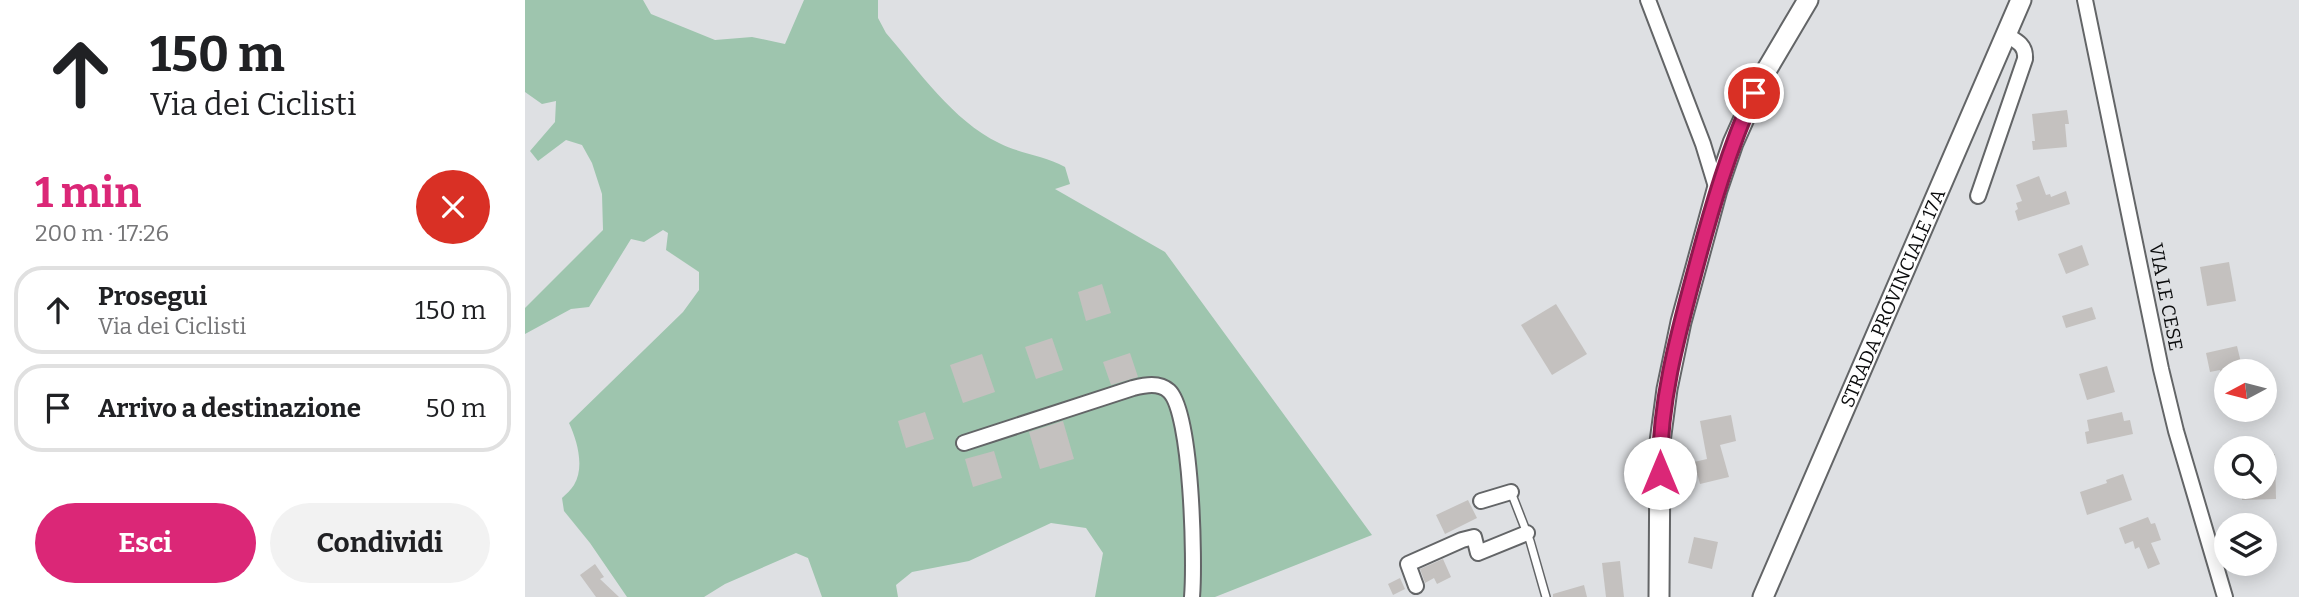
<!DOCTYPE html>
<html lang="it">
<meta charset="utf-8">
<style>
:root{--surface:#fff;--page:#f2f2f2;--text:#202124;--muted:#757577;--line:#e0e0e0;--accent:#db2777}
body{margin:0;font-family:Bitter,serif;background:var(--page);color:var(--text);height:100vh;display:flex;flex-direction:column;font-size:26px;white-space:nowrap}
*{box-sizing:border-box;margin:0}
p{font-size:23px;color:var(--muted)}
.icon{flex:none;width:38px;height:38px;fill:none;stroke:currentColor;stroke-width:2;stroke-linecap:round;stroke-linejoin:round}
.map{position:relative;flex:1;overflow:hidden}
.details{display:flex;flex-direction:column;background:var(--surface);width:525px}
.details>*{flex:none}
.guide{background:#fff;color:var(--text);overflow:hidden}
.needle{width:46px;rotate:263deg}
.fabs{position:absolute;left:1689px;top:359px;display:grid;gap:14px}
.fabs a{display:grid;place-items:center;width:63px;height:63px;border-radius:50%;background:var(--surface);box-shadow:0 4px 18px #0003;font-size:35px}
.pin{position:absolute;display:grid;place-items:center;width:60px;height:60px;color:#fff;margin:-30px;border:4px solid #fff;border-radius:50%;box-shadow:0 2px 7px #0007}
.me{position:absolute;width:77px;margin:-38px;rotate:0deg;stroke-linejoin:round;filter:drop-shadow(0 0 5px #0008)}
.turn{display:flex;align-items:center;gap:24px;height:147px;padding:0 35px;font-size:32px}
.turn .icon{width:91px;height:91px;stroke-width:2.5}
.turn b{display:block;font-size:49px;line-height:60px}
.round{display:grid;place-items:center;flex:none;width:74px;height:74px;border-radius:37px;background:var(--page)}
.head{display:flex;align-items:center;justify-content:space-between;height:119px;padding:0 35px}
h1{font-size:42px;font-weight:700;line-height:52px;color:var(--accent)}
.primary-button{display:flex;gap:14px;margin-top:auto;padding:14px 35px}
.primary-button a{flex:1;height:80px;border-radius:42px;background:var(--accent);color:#fff;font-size:28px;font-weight:700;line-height:80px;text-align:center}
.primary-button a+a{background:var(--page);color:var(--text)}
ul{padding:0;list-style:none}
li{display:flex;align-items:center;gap:21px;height:88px;margin:0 14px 10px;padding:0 21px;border:4px solid var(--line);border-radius:28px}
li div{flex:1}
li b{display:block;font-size:26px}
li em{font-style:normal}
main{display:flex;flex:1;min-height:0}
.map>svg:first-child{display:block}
.green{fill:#9ec5ae}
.building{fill:#c4c1bf}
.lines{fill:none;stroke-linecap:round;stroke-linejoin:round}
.lane-casing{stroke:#636567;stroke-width:10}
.street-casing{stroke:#636567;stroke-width:18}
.secondary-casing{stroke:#636567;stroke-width:23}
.lane{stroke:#fff;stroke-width:7}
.street{stroke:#fff;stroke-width:14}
.secondary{stroke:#fff;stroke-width:19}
.route-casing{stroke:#8e194d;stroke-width:18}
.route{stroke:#db2777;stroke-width:12}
.labels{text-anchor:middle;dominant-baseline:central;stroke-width:5;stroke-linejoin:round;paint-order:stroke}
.street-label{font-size:19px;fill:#0b0c0d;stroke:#dee0e3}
</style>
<main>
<section class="details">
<div class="guide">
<div class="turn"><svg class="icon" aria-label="ahead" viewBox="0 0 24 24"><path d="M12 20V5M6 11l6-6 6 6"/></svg><div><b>150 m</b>Via dei Ciclisti</div></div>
</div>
<div class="head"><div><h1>1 min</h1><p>200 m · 17:26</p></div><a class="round" style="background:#d93025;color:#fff"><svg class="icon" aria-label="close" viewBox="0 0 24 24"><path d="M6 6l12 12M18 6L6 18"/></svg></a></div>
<ul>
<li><svg class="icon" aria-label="ahead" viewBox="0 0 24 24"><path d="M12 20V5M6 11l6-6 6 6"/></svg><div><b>Prosegui</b><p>Via dei Ciclisti</p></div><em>150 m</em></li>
<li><svg class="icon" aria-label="arrive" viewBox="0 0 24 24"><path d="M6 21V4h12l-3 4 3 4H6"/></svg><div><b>Arrivo a destinazione</b></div><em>50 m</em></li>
</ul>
<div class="primary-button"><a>Esci</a><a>Condividi</a></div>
</section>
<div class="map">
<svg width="1774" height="597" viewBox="0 0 1774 597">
<rect width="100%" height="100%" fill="#dee0e3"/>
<!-- green -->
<path class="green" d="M0,0H118L126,14L190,40L227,37L260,44L279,0H353V18L361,33C395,72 427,120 474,143C495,154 519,155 540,167L545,184L530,189L640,252L847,535L690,597H570L578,553L561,528L526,523L444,561L387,572L371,585L373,597H297L283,558L271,553L200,584L179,597H102L65,543L39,511L37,498C41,494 46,490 49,485C60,467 52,440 44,423L158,312L174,290V272L141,250L143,233L138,230L119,242L106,239L64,307L46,309L0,334V308L78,230L77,194L67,163L57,145L41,140L13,161L5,151L30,122L31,101L17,104L0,92Z"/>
<!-- building -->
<g class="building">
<path d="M1542,110L1544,124H1540L1542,147L1508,150L1507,141H1510L1507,114Z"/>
<path d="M1514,176L1521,195L1525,194L1526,197L1541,191L1545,204L1493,221L1490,211L1493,209L1491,203L1497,201L1491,185Z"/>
<path d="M1557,245L1564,265L1541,274L1533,254Z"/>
<path d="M1704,262L1711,301L1682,306L1675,267Z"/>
<path d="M577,284L586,313L561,321L553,292Z"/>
<path d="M1031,304L1062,354L1027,375L996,325Z"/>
<path d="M1567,307L1571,319L1541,328L1537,316Z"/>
<path d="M527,338L538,370L511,379L500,347Z"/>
<path d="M1712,346L1718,371L1696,373L1695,370L1685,372L1681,353Z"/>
<path d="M605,353L613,377L586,385L578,362Z"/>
<path d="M457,354L470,392L438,403L425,365Z"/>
<path d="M1582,366L1590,392L1562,400L1554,374Z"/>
<path d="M400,412L409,439L381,448L373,421Z"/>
<path d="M1597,412L1599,421L1605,420L1608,434L1562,444L1560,432L1564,431L1562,420Z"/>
<path d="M1206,415L1211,441L1195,445L1204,477L1175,484L1169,462L1182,459L1175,421Z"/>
<path d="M538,421L549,459L515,469L504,432Z"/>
<path d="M469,451L477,478L448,487L440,459Z"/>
<path d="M1740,454H1750L1751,499L1717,500V486H1740Z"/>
<path d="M1598,474L1607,500L1562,515L1555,492L1582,483L1581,480Z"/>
<path d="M943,500L952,518L920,534L911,515Z"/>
<path d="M1623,517L1626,524L1630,523L1636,540L1626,543L1635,564L1623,569L1614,547L1610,549L1608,541L1600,544L1594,528Z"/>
<path d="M1169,537L1193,542L1187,569L1163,563Z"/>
<path d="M918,559L926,577L912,584L909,578L900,583L895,569Z"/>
<path d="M1095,561L1099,597H1081L1077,563Z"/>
<path d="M70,564L79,577L75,579L94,597H71L55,575Z"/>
<path d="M875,578L880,589L868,595L863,584Z"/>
<path d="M1059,585L1062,597H1028V594Z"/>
</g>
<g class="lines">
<!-- lane casing -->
<g class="lane-casing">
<path id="lane" d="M986,492L1005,541L1021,597"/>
</g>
<!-- street casing -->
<g class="street-casing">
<g id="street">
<path d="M1123,0L1178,144L1192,190"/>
<path d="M1560,0L1636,369L1651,431L1700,597"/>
<path d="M1453,196L1500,59C1501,45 1492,41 1481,35"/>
<path d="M439,443L608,388C620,385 634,382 644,391C667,412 670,563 667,597"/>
<path d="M956,501L986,492"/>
<path d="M891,586L883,564L937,540L949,537L953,553L1002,533"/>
</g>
</g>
<!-- secondary casing -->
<g class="secondary-casing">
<g id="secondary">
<path d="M1134,597L1135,442L1142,389L1156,322L1192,190L1208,143L1238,76L1283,0"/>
<path id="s1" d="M1238,597L1496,0"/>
</g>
</g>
<!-- lane -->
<use href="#lane" class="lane"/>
<!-- street -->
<use href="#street" class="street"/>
<!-- secondary -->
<use href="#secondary" class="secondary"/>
</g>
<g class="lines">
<!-- route casing -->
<g class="route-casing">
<path id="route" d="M1135,473C1134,402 1153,334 1171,267C1187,207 1204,149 1229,93"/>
</g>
<!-- route -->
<use href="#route" class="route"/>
</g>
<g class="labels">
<!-- street labels -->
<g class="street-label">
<text transform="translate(1641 297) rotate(79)">VIA LE CESE</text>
<text stroke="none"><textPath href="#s1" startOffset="326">STRADA PROVINCIALE 17A</textPath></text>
</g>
</g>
</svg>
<div class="fabs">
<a><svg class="needle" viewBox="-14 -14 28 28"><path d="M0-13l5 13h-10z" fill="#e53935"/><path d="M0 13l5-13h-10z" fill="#757577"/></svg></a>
<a><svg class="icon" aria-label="search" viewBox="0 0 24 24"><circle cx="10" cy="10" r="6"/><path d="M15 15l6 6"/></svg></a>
<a><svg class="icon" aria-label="layers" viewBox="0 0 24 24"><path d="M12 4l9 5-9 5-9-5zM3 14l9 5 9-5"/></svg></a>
</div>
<div class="pin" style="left:1229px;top:93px;background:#d93025"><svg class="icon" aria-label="arrive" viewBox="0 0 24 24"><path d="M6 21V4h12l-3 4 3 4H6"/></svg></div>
<svg class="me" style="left:1135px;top:473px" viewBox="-20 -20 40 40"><circle r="19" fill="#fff"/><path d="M0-13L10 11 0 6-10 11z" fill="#db2777"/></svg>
</div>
</main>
